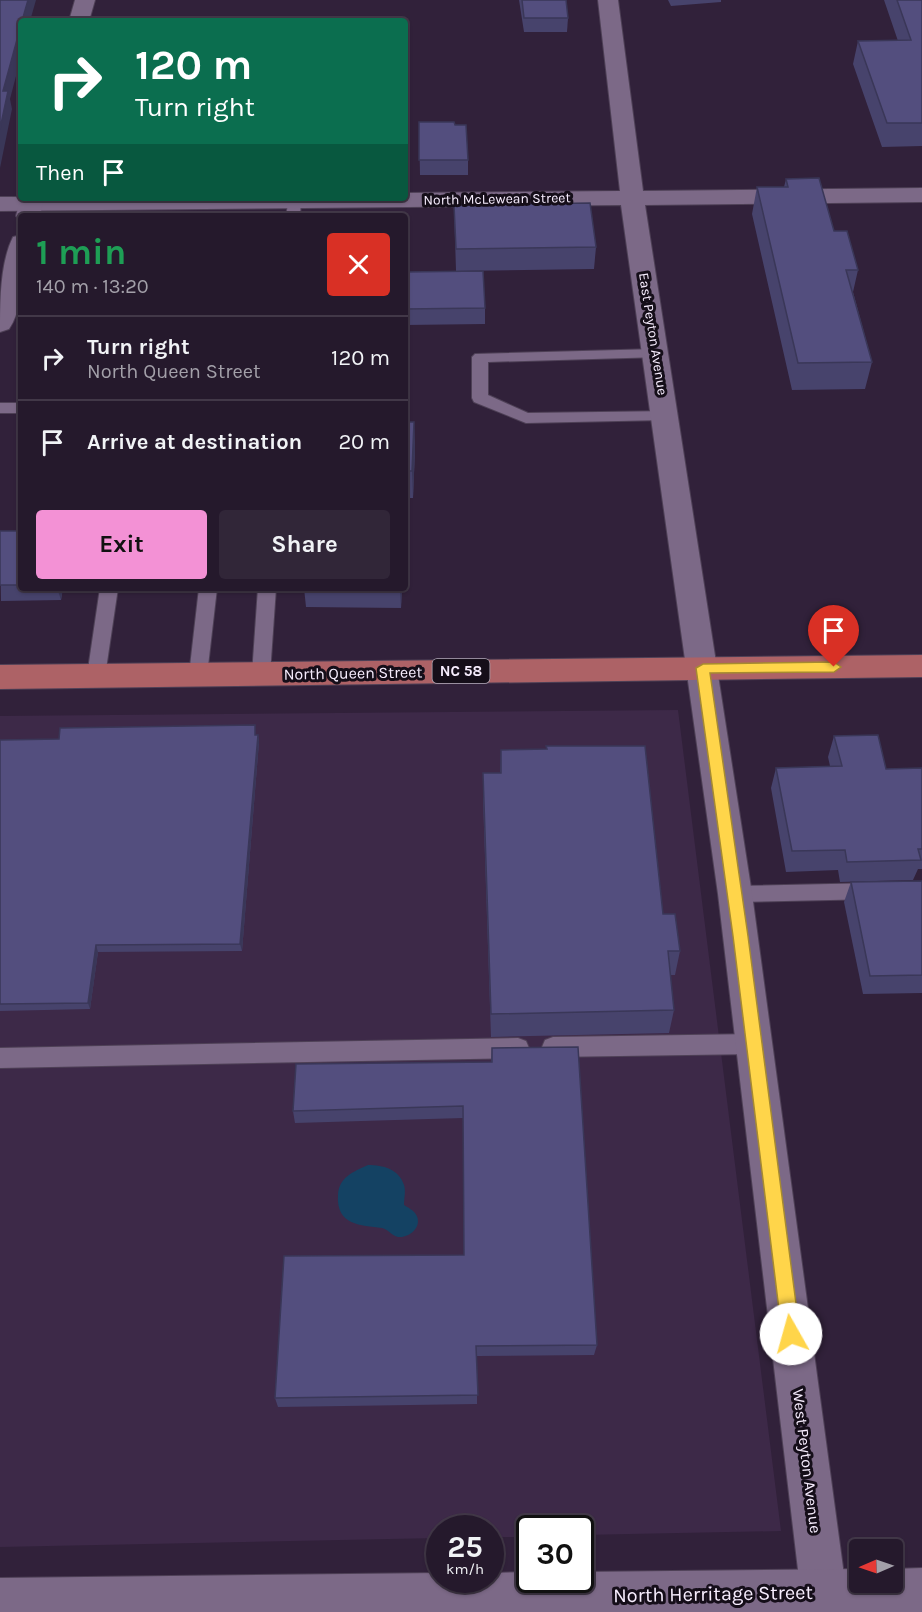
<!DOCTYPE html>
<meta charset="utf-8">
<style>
:root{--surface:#25192c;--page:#312638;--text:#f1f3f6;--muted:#a3a0a9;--line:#423848;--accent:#f391d5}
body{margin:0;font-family:Karla,sans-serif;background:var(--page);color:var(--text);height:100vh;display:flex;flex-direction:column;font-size:22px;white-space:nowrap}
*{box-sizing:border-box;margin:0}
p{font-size:20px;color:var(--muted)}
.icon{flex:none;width:33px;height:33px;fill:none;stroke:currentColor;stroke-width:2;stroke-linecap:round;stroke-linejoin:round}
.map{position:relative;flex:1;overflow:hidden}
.sheet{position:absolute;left:18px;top:213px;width:390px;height:378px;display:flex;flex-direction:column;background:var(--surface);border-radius:6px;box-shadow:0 2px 4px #0004,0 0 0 2px var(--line)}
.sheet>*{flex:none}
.banner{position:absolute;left:18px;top:18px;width:390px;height:183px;border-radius:6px;box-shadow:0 2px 4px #0004,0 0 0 2px var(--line);background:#0b6e4f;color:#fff;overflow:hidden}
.needle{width:39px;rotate:268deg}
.buttons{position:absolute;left:849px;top:1539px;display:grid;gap:12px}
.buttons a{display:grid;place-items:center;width:54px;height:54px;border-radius:6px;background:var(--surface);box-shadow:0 2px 4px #0004,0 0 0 2px var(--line);font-size:30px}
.speed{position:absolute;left:426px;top:1515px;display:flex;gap:12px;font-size:30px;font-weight:700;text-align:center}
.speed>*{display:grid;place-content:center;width:78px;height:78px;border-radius:50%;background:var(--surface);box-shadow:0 2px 4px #0004,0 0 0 2px var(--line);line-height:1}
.speed small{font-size:15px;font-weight:400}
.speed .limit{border:3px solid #111;border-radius:9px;background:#fff;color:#111}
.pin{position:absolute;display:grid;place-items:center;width:51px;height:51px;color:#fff;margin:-62px -26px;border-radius:50% 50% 50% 0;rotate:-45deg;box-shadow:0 0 6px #0007}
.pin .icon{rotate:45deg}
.me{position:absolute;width:66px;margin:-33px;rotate:353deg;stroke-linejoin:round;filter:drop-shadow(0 0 4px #0008)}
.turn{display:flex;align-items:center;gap:21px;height:126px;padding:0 18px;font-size:27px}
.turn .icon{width:78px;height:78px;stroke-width:2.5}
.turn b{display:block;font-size:42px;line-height:51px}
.then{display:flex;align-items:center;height:57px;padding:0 18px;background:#0003;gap:12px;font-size:22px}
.round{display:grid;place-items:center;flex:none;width:63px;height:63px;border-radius:6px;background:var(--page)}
.summary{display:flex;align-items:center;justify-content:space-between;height:102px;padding:0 18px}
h1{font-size:36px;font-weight:700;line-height:45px;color:#1e9e55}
.primary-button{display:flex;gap:12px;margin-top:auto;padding:12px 18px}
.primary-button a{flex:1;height:69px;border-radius:6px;background:var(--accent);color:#111;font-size:24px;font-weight:700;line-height:69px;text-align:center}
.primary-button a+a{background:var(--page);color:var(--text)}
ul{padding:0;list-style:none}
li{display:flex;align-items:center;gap:18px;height:84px;padding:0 18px;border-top:2px solid var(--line)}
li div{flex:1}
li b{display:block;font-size:22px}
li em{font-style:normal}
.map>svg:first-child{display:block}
.built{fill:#3d2948}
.water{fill:#144263}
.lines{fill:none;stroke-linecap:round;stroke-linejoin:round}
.service-casing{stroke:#4e4056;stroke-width:2}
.minor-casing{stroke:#4e4056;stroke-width:2}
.tertiary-casing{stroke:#4e4056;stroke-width:2}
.primary-casing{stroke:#4e4056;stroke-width:2}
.service{fill:#7c6987;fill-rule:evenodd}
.minor{fill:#7c6987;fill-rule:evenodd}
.tertiary{fill:#7c6987;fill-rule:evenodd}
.primary{fill:#ad6266;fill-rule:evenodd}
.wall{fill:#47436c}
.shaded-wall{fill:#3a3758}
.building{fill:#534e7e;stroke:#3a3758;stroke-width:1.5}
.route{fill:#ffd54a;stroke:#a68a30;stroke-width:1.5}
.labels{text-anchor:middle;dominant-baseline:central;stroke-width:6;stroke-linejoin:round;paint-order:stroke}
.far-street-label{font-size:14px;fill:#f7edfe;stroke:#150e19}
.shield{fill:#150e19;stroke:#b3aab9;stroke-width:1.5}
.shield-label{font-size:15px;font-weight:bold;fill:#f7edfe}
.street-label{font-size:16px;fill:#f7edfe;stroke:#150e19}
.near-street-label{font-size:20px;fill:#f7edfe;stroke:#150e19}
</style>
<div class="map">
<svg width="922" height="1612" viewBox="0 0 922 1612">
<rect width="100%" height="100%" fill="#31213a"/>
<!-- built -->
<path class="built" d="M678,710L781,1531L581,1535L580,1528H530L529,1537H491L490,1528H440L439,1538L0,1547V716Z"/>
<!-- water -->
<path class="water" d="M368,1165C383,1165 399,1169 404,1185C406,1191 404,1199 404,1205C407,1207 413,1210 415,1213C424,1225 411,1238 398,1237C392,1236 388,1229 382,1228C361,1225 336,1226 338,1195C339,1177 353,1172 368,1165Z"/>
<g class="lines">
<!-- service casing -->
<g class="service-casing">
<g id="service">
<path d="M289,198H299L301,201L300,216H286Z"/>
<path d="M656,349L664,354L661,357L488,362V395L528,413L671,411L673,415L665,420L526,423L474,402L472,398V357L475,354Z"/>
<rect x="0" y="403" width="21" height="10"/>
<path d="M100,588H118L105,676L102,681L96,683L90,681L87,676Z"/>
<path d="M199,588H217L207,675L204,680L198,682L192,680L189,675Z"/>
<path d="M258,588H276L270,674L267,679L261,681L255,679L252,674Z"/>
<path d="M922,882V898L735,902L728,900L725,894L728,888L735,886Z"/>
<path d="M755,1034L763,1037L766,1044L763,1051L755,1054L553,1057L545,1054L542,1047L545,1040L553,1037Z"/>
<path d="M518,1038L526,1041L529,1048L526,1055L518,1058L0,1068V1048Z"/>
</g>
</g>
<!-- minor casing -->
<g class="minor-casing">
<path id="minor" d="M598,0H618L643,191L922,188V202L645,205L752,894L849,1612H803L718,894L621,205L0,211V197L405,198V193L620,191Z"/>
</g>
<!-- tertiary casing -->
<g class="tertiary-casing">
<g id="tertiary">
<path d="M75,0H95L89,21H69Z"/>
<path d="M21,197L44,198L40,216H21L20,221L16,216Z"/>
<path d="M21,235C21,264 26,304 9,329L0,332C0,302 0,263 13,237Z"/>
<path d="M922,1568V1612H0V1578L440,1573V1580H490V1573L530,1572V1580H580V1572L860,1569V1582H892V1569Z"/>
</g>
</g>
<!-- primary casing -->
<g class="primary-casing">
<path id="primary" d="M922,655V677L0,689V665Z"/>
</g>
<!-- service -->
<use href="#service" class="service"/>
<!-- minor -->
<use href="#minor" class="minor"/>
<!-- tertiary -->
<use href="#tertiary" class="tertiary"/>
<!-- primary -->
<use href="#primary" class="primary"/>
</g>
<!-- wall -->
<g class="wall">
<path d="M519,0H566L568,18L567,32H524Z"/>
<path d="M668,0H721V2L671,6Z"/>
<path d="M884,0H922V146L882,147L853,64L858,41H898Z"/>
<path d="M419,122L455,125L468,160V175H420Z"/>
<path d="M786,179L834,231L858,270L853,292L872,362L865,389L792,390L752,214L757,187H784Z"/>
<path d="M454,205L596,247L594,269L456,271Z"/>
<path d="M405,272L485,308V324L405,325Z"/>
<path d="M405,422H414L415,450L413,498H405Z"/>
<path d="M0,531H21V588H63L61,600L1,601Z"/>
<path d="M304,588H402L401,608L306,607Z"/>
<path d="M258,735L259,742L242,951L98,952L90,1009L0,1011V740Z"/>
<path d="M834,736L886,769L922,768V869H918L913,880L840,882L838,870L786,872L771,788L776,768L830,766L828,757Z"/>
<path d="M501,750L663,914L680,951L675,975H670L674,1010L669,1033L491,1037L483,799V773H500Z"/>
<path d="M922,881V993L863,994L844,902L851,882Z"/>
<path d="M492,1048L597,1345L594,1355L477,1356V1404L278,1407L275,1398L464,1255L463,1118L295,1123L293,1111L491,1062Z"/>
</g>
<!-- shaded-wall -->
<g class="shaded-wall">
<path d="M28,0H36L30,21H22Z"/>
<path d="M21,25V57L10,99L12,109L0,168V129L3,91Z"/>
<path d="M414,422L415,450L413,498L412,471Z"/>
<path d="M57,588H63L61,600Z"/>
<path d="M400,588H402L401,608Z"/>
<path d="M258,735L259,742L242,951L240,944Z"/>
<path d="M96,945L98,952L90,1009L88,1003Z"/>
</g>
<!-- building -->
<g class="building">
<path d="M0,0H28L22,21H21V25L3,91H8L0,129Z"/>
<path d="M522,0H566L568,18H524Z"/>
<path d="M897,0H922V123H887L858,41L911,40Z"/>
<path d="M419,122H454L455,125H466L468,160H419Z"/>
<path d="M819,178L834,231H847L858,270H846L872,362L798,363L757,187H788L786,179Z"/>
<path d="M590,203L596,247L456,249L454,205Z"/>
<path d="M483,271L485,308L405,309V272Z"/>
<path d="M405,422H414L412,471H405Z"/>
<rect x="0" y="531" width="21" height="54"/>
<path d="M255,725V735H258L240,944L96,945L88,1003L0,1004V740L59,739L60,728Z"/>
<path d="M878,735L886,769L922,768V849H918L921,860L847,862L845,850L792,851L776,768L842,766L834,736Z"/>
<path d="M546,746H645L663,914H675L680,951H668L674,1010L491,1014L483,773H501V750L547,749Z"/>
<path d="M922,881V975L870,976L851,882Z"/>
<path d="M578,1047L597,1345L476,1346L478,1395L275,1398L284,1256L464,1255L463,1106L293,1111L296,1064L492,1062V1048Z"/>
</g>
<!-- route -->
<path class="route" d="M834,662L841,667L834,672L710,673L748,936L800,1334L797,1340L791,1342L785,1340L782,1334L733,936L696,668L703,664Z"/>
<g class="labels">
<!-- far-street labels -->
<g class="far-street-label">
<text transform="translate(497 199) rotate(-1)">North McLewean Street</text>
<text transform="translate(653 334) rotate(81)">East Peyton Avenue</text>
</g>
<!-- shield labels -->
<rect class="shield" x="432.5" y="659" width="57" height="24" rx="4.5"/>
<g class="shield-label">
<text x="461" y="671">NC 58</text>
</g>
<!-- street labels -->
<g class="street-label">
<text transform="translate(353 673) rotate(-1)">North Queen Street</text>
<text transform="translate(807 1461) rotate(83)">West Peyton Avenue</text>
</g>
<!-- near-street labels -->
<g class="near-street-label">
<text transform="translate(713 1594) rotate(-1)">North Herritage Street</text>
</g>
</g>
</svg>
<div class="buttons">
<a><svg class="needle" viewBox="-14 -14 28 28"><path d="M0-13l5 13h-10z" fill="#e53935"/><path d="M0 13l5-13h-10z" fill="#a3a0a9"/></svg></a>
</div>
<div class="speed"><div>25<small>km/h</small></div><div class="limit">30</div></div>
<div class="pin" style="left:834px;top:667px;background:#d93025"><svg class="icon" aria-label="arrive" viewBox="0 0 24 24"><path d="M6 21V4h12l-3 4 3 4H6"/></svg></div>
<svg class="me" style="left:791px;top:1334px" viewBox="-20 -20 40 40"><circle r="19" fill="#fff"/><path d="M0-13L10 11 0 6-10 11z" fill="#ffd54a"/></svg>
<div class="banner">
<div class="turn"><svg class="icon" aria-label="right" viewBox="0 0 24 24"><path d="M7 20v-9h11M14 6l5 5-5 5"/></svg><div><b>120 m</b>Turn right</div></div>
<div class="then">Then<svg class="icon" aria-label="arrive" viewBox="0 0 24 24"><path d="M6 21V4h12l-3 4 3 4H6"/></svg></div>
</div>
<section class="sheet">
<div class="summary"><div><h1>1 min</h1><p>140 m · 13:20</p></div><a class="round" style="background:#d93025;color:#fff"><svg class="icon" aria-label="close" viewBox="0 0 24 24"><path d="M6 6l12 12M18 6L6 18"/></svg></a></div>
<ul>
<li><svg class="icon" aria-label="right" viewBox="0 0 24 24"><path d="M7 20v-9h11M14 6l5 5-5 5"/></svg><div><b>Turn right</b><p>North Queen Street</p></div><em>120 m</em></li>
<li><svg class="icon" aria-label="arrive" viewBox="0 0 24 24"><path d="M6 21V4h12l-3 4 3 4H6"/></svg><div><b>Arrive at destination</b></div><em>20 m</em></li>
</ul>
<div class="primary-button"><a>Exit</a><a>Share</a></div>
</section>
</div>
